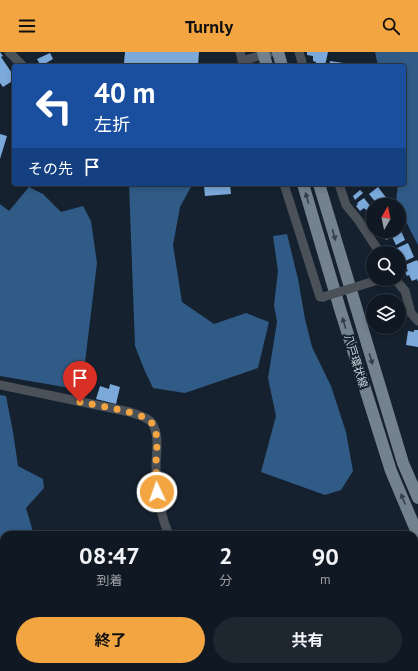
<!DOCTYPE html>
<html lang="ja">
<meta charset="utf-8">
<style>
:root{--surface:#101923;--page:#1e2630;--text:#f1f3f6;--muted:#9ca0a6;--line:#303841;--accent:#f2a540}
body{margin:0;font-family:"PT Sans","Noto Sans JP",sans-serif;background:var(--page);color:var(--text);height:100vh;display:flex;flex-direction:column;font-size:15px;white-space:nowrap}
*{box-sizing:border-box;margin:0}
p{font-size:13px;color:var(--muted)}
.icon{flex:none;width:22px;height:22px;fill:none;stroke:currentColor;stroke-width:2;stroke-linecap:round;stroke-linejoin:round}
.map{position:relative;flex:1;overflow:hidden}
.panel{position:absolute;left:0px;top:479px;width:418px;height:140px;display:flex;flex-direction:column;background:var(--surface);border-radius:12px 12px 0 0;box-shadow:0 2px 6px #0003,0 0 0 1px var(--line)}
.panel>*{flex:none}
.hud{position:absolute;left:12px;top:12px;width:394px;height:122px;border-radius:4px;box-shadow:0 2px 6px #0003,0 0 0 1px var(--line);background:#1a4fa0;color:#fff;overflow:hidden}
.needle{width:26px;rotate:9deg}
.fabs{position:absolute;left:366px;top:146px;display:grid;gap:8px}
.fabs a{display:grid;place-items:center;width:40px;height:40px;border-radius:50%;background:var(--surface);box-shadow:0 2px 6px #0003,0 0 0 1px var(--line);font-size:20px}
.pin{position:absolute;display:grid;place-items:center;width:34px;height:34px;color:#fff;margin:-41px -17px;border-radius:50% 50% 50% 0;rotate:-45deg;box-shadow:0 0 4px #0007}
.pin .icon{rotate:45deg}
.me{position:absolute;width:44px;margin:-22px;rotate:357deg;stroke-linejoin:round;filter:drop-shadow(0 0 3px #0008)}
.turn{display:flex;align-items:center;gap:14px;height:84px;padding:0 16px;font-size:18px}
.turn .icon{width:52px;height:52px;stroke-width:2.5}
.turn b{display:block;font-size:28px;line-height:34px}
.then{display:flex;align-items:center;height:38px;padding:0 16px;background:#0003;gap:8px;font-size:15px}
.eta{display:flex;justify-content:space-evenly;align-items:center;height:68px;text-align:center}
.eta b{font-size:24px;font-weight:700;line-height:28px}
.cta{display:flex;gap:8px;margin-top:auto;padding:8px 16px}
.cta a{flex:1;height:46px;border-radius:24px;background:var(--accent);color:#111;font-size:16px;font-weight:700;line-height:46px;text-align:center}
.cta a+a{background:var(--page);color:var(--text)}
header{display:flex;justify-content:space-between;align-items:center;height:52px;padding:0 16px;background:var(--accent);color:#111;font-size:18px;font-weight:700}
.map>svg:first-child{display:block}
.forest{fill:#305b86}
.building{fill:#7ba9d9}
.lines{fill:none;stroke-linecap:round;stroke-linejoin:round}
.street{stroke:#4b5158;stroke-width:9}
.primary{stroke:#74818f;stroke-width:12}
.street-bridge{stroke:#4b5158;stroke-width:9}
.oneway{fill:#323e4c}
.route{stroke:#f2a540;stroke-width:7;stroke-dasharray:0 12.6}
.labels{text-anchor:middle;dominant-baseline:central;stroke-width:4;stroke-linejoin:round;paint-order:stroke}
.street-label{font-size:11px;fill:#cbd4dd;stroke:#15212f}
</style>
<header><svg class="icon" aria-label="menu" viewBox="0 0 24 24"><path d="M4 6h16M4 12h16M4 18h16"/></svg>Turnly<svg class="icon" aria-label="search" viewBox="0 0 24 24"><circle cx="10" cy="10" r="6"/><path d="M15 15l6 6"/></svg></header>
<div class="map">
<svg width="418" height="619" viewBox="0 0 418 619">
<rect width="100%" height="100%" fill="#15212f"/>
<!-- forest -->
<g class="forest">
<path d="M375,0H418V193L399,156V153H397L396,150L398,132H404V14H378Z"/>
<path d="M129,132H200L191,135L180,155L173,193L182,250L214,272L246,261L269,270L258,316L185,341L153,336L144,317L135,294Z"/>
<path d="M29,135L43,142L61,160L83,154L91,169L97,211L83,327L76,337L0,324V152L9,159Z"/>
<path d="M287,182L298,227L305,267L312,295L331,334L346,380L353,419L341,438L325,443L261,420L276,364L268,326L277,270L274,253L278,219L273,184Z"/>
<path d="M0,343L6,344L13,380L18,414L43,427L44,436L26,456L34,483H4V615H142V619H0Z"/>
</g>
<!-- building -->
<g class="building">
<path d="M0,0L3,4L1,5L14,24V28L3,35L0,31Z"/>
<path d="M125,0H199L198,14H162L124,11Z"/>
<path d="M307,0H328L325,14H316V10L313,9V4L307,3Z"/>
<path d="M50,1L53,7L41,14L37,7Z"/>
<path d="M330,9L350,12V14H329Z"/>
<path d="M0,82L7,84L0,107Z"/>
<path d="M221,132H230L231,142L205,144L204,134Z"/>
<path d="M378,135L388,148L382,153H378L369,142Z"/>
<path d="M360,138L363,141L355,148L353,144Z"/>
<path d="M364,146L371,155L366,158L364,156L360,159L356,154L358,152L357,151Z"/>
<path d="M399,174L405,188L396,193L392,185L386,188L384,184L393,179H399Z"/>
<path d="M408,191L414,205L401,211L399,207V201H396L395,197Z"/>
<path d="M417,208L418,210V230L417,227L412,229L409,223L407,224L405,220L408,219L405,213Z"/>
<path d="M414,278H418V295L406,293L408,279L414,280Z"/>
<path d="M110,332L120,335L116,352L96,347L100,334L109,337Z"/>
<path d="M369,615H381L382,619H361V617Z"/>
</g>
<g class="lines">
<!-- street -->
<g class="street">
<path d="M9,0L23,14"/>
<path d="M240,0L244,14"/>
<path d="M299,0L303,14"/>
<path d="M242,9L272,0"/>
<path d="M284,132L320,245H323"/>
<path d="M339,132L346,153L359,169L380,201"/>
<path d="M395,227L405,239L411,261L418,269"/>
<path d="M0,333L130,360C137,363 148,365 152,371C160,384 156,400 156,414C156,439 159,460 169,483"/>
<path d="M245,615L248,619"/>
</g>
<!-- primary -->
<g class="primary">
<path d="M263,0L267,14"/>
<path d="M278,0L282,14"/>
<path d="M303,132L340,257L391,419L418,483"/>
<path d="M319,132L403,411L418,446"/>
</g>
<!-- street-bridge -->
<path class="street-bridge" d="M323,245L378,228"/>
</g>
<!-- one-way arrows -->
<defs><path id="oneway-solid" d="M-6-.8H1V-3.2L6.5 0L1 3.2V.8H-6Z"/></defs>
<g class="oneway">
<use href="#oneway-solid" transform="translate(307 146) rotate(-106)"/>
<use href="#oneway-solid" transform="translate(334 183) rotate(74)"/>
<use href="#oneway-solid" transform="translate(344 271) rotate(-107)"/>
<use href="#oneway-solid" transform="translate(371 307) rotate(73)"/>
<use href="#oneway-solid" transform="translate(403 447) rotate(-112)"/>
</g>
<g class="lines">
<!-- route -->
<path class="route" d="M80,350C94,353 143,360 151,370C160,381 156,399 156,412C156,422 157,431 157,440"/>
</g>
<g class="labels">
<!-- street labels -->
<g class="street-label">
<text transform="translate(356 309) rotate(73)">八戸環状線</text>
</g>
</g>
</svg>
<div class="fabs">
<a><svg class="needle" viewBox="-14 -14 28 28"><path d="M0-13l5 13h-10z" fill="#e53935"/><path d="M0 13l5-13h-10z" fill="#9ca0a6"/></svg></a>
<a><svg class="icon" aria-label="search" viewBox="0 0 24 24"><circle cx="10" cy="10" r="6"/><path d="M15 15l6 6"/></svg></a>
<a><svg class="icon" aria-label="layers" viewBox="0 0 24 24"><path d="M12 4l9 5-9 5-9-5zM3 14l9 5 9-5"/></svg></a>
</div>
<div class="pin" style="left:80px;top:350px;background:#d93025"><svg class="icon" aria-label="arrive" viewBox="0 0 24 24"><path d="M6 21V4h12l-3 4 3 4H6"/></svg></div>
<svg class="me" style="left:157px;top:440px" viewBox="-20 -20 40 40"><circle r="17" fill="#f2a540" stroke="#fff" stroke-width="3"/><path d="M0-11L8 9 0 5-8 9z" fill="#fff"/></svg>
<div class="hud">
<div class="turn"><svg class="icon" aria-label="left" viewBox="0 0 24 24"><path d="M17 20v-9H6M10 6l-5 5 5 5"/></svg><div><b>40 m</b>左折</div></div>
<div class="then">その先<svg class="icon" aria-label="arrive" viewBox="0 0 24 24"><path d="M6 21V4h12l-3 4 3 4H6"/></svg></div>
</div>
<section class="panel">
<div class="eta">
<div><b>08:47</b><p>到着</p></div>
<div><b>2</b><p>分</p></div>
<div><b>90</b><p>m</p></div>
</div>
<div class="cta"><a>終了</a><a>共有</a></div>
</section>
</div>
